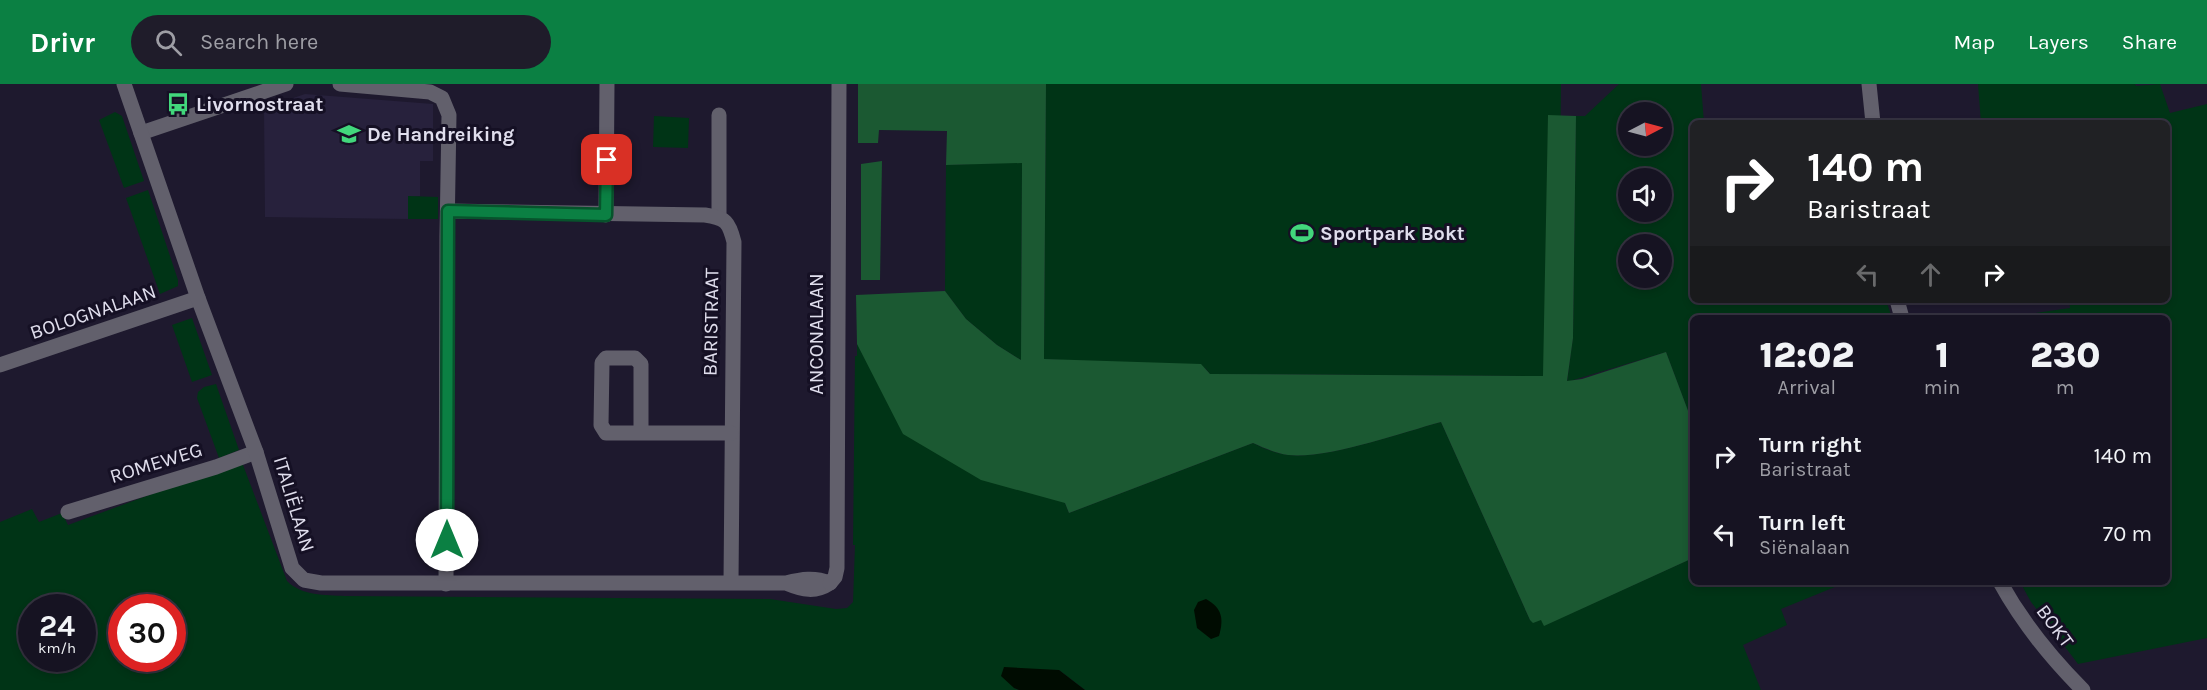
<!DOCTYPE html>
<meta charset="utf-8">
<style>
:root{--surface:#161322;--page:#1f1c2a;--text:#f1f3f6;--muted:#9e9ea5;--line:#353240;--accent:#0b8043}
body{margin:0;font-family:Karla,sans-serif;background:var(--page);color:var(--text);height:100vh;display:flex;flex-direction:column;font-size:22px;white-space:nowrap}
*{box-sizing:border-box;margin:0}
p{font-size:20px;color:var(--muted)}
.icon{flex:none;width:33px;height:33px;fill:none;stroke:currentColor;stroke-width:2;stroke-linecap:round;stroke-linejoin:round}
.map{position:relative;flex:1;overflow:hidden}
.panel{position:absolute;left:1690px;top:231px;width:480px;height:270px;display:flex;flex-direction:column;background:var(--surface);border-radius:9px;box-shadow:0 3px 9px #0003,0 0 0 2px var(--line)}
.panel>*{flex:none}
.banner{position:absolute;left:1690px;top:36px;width:480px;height:183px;border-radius:9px;box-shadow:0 3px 9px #0003,0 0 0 2px var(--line);background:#202124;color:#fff;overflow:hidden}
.needle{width:39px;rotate:84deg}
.buttons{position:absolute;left:1618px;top:18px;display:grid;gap:12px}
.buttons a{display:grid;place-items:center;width:54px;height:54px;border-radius:50%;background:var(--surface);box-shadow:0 3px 9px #0003,0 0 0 2px var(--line);font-size:30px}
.speed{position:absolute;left:18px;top:510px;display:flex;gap:12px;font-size:30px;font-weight:700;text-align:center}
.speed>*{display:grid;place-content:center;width:78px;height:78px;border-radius:50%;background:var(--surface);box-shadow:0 3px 9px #0003,0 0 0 2px var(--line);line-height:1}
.speed small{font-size:15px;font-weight:400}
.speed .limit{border:9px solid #d22;background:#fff;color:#111}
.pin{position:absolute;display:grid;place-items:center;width:51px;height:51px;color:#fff;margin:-26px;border-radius:12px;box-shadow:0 3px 9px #0006}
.me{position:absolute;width:66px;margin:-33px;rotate:0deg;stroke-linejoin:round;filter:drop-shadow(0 0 4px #0008)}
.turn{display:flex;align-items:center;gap:21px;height:126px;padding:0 18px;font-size:27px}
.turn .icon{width:78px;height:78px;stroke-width:2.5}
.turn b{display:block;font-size:42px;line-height:51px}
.lanes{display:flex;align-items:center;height:57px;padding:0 18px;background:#0003;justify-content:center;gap:30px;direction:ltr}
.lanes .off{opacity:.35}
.eta{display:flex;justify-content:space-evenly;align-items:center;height:102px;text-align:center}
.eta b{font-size:36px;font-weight:800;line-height:42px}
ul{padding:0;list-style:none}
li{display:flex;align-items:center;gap:18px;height:78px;padding:0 18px}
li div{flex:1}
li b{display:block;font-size:22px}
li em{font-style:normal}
header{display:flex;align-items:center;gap:36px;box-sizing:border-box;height:84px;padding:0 30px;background:var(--accent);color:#fff}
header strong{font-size:28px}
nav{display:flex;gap:33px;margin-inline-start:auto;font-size:21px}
.search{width:420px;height:54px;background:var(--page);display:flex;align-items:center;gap:15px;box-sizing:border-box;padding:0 21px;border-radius:33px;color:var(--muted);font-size:22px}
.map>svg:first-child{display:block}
.built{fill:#27213c}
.green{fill:#003416;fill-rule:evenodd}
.forest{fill:#1b5932}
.water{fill:#000c01}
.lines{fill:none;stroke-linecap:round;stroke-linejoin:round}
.minor{stroke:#62606c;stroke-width:15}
.tertiary{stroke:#62606c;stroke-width:15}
.route-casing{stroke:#07532c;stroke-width:15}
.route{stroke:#0b8043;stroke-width:10}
.labels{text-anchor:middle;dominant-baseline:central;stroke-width:6;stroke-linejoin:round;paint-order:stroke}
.poi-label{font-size:20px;font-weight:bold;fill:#e0deed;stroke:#151024;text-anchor:start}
.street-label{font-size:20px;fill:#e0deed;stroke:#151024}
</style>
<header>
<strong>Drivr</strong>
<div class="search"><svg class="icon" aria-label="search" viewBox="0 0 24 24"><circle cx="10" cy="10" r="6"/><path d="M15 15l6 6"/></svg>Search here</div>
<nav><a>Map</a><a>Layers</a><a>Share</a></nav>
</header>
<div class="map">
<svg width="2207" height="606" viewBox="0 0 2207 606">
<rect width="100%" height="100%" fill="#1e192e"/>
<!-- built -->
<path class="built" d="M305,10L433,20V77H420V112L408,113V135L265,133L264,24Z"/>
<!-- green -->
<g class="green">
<path d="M1046,0H1561L1558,285L1543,292L1210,290L1205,284L1044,275Z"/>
<path d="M1619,0H1701L1704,39H1694V216H1886L1892,234H1694L1693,340L1666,268L1567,298L1573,253L1576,32H1585ZM1629,28H1662V62H1629ZM1629,94H1662V128H1629ZM1629,160H1662V194H1629Z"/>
<path d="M1978,0H2135L2136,2L2160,0L2170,29L2207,20V554L2078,580L2031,518L2020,498H2168V234H2000L2070,224L2069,216H2168V39H1981Z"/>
<path d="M115,28L122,32L144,97L124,104L99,36Z"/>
<path d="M654,32L689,34L688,64L653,63Z"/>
<path d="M1022,78L1021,276L997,261L966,235L945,207L946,81Z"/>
<path d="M148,106L178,196V202L160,210L126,114Z"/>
<path d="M408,112L438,113V135H408Z"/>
<path d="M192,234L212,291L192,298L172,241Z"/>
<path d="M857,260L864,273L1065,419L1069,429L1253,359C1264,365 1276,369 1288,371C1329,375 1400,349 1441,338L1530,536L1541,535L1545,541L1693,474L1694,498H1847L1781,525L1787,541L1743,561L1761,606H1085L1059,586L1014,604L1019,606H0V438L32,425L39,438L62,429L68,441L236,379L243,381L287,497C302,512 325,511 345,512L770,515L836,525L847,524L853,518L855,461H853L855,272H857ZM32,524H82V574H32ZM122,524H172V574H122Z"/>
<path d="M216,300L239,366L219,374L197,314L198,308L204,303Z"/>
</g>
<!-- forest -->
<g class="forest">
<path d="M858,0H1046L1044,275L1201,280L1210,290L1543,292L1548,31L1576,32L1573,254L1567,297L1582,295L1666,268L1693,340V474L1544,542L1541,536L1533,539L1530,536L1441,338C1400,349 1329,375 1288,371C1275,369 1264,364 1253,359L1069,429L1065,419L981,396L903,350L857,260L856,211L945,207L966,235L997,261L1021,276L1022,79L946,81L947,47L879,46L878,59H858Z"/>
<path d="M882,77L880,196H861V80Z"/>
</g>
<!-- water -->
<g class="water">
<path d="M1206,515C1222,524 1224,534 1219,552L1211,555L1197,544L1194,526L1198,518Z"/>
<path d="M1004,583L1059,586L1085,606H1019L1014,604L1001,592Z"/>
</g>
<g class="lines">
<!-- minor -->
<g class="minor">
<path d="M340,0L430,8L442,14L449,31L447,152L446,500"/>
<path d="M1869,0L1873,39"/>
<path d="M719,31V133"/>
<path d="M141,49L286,0"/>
<path d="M448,127L705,131C726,134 729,138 734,158L731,498"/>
<path d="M606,131L607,0"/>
<path d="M1897,216L1902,234"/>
<path d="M0,281L198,214"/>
<path d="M641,349V280L635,274H606L602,279L601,341L606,349H731"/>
<path d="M68,428L216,383L256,368"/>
<path d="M2000,498C2022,538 2051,574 2083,606"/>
</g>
<!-- tertiary -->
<g class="tertiary">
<path d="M124,0L198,214L256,368L292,484L304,496L321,499H786C802,495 814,493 830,499C815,509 803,506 786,499"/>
<path d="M830,499L835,493L837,484L839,0"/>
</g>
</g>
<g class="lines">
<!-- route casing -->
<g class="route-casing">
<path id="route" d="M447,456L448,127L606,131L607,76"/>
</g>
<!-- route -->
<use href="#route" class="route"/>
</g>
<!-- icons -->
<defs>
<g id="bus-bare" transform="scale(1.8)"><path d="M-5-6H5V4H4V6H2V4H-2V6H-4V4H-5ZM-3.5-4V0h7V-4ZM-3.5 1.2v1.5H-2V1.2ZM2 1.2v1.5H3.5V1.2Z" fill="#42d77c" stroke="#151024" stroke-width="2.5" paint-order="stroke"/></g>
<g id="school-bare" transform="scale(1.8)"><path d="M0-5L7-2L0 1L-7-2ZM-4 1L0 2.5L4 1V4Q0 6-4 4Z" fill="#42d77c" stroke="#151024" stroke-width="2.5" paint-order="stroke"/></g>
<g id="stadium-bare" transform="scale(1.8)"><path d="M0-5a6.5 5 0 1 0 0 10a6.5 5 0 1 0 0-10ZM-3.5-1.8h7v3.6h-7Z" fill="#42d77c" stroke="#151024" stroke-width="2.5" paint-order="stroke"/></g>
</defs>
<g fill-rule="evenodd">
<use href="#bus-bare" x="178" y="20"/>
<use href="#school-bare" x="349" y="50"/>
<use href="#stadium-bare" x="1302" y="149"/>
</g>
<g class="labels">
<!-- poi labels -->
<g class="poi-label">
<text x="196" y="20">Livornostraat</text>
<text x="367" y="50">De Handreiking</text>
<text x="1320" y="149">Sportpark Bokt</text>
</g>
<!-- street labels -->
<g class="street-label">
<text transform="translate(93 228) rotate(-19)">BOLOGNALAAN</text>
<text transform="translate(711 238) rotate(-89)">BARISTRAAT</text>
<text transform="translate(816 250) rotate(-90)">ANCONALAAN</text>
<text transform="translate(156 379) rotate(-17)">ROMEWEG</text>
<text transform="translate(294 420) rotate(73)">ITALIËLAAN</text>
<text transform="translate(2055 542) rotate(53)">BOKT</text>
</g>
</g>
</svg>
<div class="buttons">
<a><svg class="needle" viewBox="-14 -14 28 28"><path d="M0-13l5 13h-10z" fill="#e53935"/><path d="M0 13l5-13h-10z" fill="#9e9ea5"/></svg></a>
<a><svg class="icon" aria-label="sound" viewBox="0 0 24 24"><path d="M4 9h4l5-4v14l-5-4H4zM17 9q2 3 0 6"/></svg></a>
<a><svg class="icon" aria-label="search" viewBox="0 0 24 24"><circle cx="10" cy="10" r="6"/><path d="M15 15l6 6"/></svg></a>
</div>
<div class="speed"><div>24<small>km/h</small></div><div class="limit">30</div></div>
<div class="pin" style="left:607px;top:76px;background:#d93025"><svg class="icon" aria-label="arrive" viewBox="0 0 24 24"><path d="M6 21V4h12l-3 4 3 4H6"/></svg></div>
<svg class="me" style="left:447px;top:456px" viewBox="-20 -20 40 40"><circle r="19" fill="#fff"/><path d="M0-13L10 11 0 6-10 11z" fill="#0b8043"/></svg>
<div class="banner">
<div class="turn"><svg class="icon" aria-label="right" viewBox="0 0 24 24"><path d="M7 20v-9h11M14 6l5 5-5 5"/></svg><div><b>140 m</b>Baristraat</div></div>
<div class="lanes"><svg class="icon off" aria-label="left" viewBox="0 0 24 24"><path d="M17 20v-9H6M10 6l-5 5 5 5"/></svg><svg class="icon off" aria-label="ahead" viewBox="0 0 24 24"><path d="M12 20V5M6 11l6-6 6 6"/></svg><svg class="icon" aria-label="right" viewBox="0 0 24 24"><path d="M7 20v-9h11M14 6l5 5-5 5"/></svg></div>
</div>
<section class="panel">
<div class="eta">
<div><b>12:02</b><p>Arrival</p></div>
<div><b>1</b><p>min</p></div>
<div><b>230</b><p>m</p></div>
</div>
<ul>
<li><svg class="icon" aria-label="right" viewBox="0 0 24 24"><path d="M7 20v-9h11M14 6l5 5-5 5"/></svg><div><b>Turn right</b><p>Baristraat</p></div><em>140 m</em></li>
<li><svg class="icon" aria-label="left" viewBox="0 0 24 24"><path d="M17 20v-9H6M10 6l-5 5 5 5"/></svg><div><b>Turn left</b><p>Siënalaan</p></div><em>70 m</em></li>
</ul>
</section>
</div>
